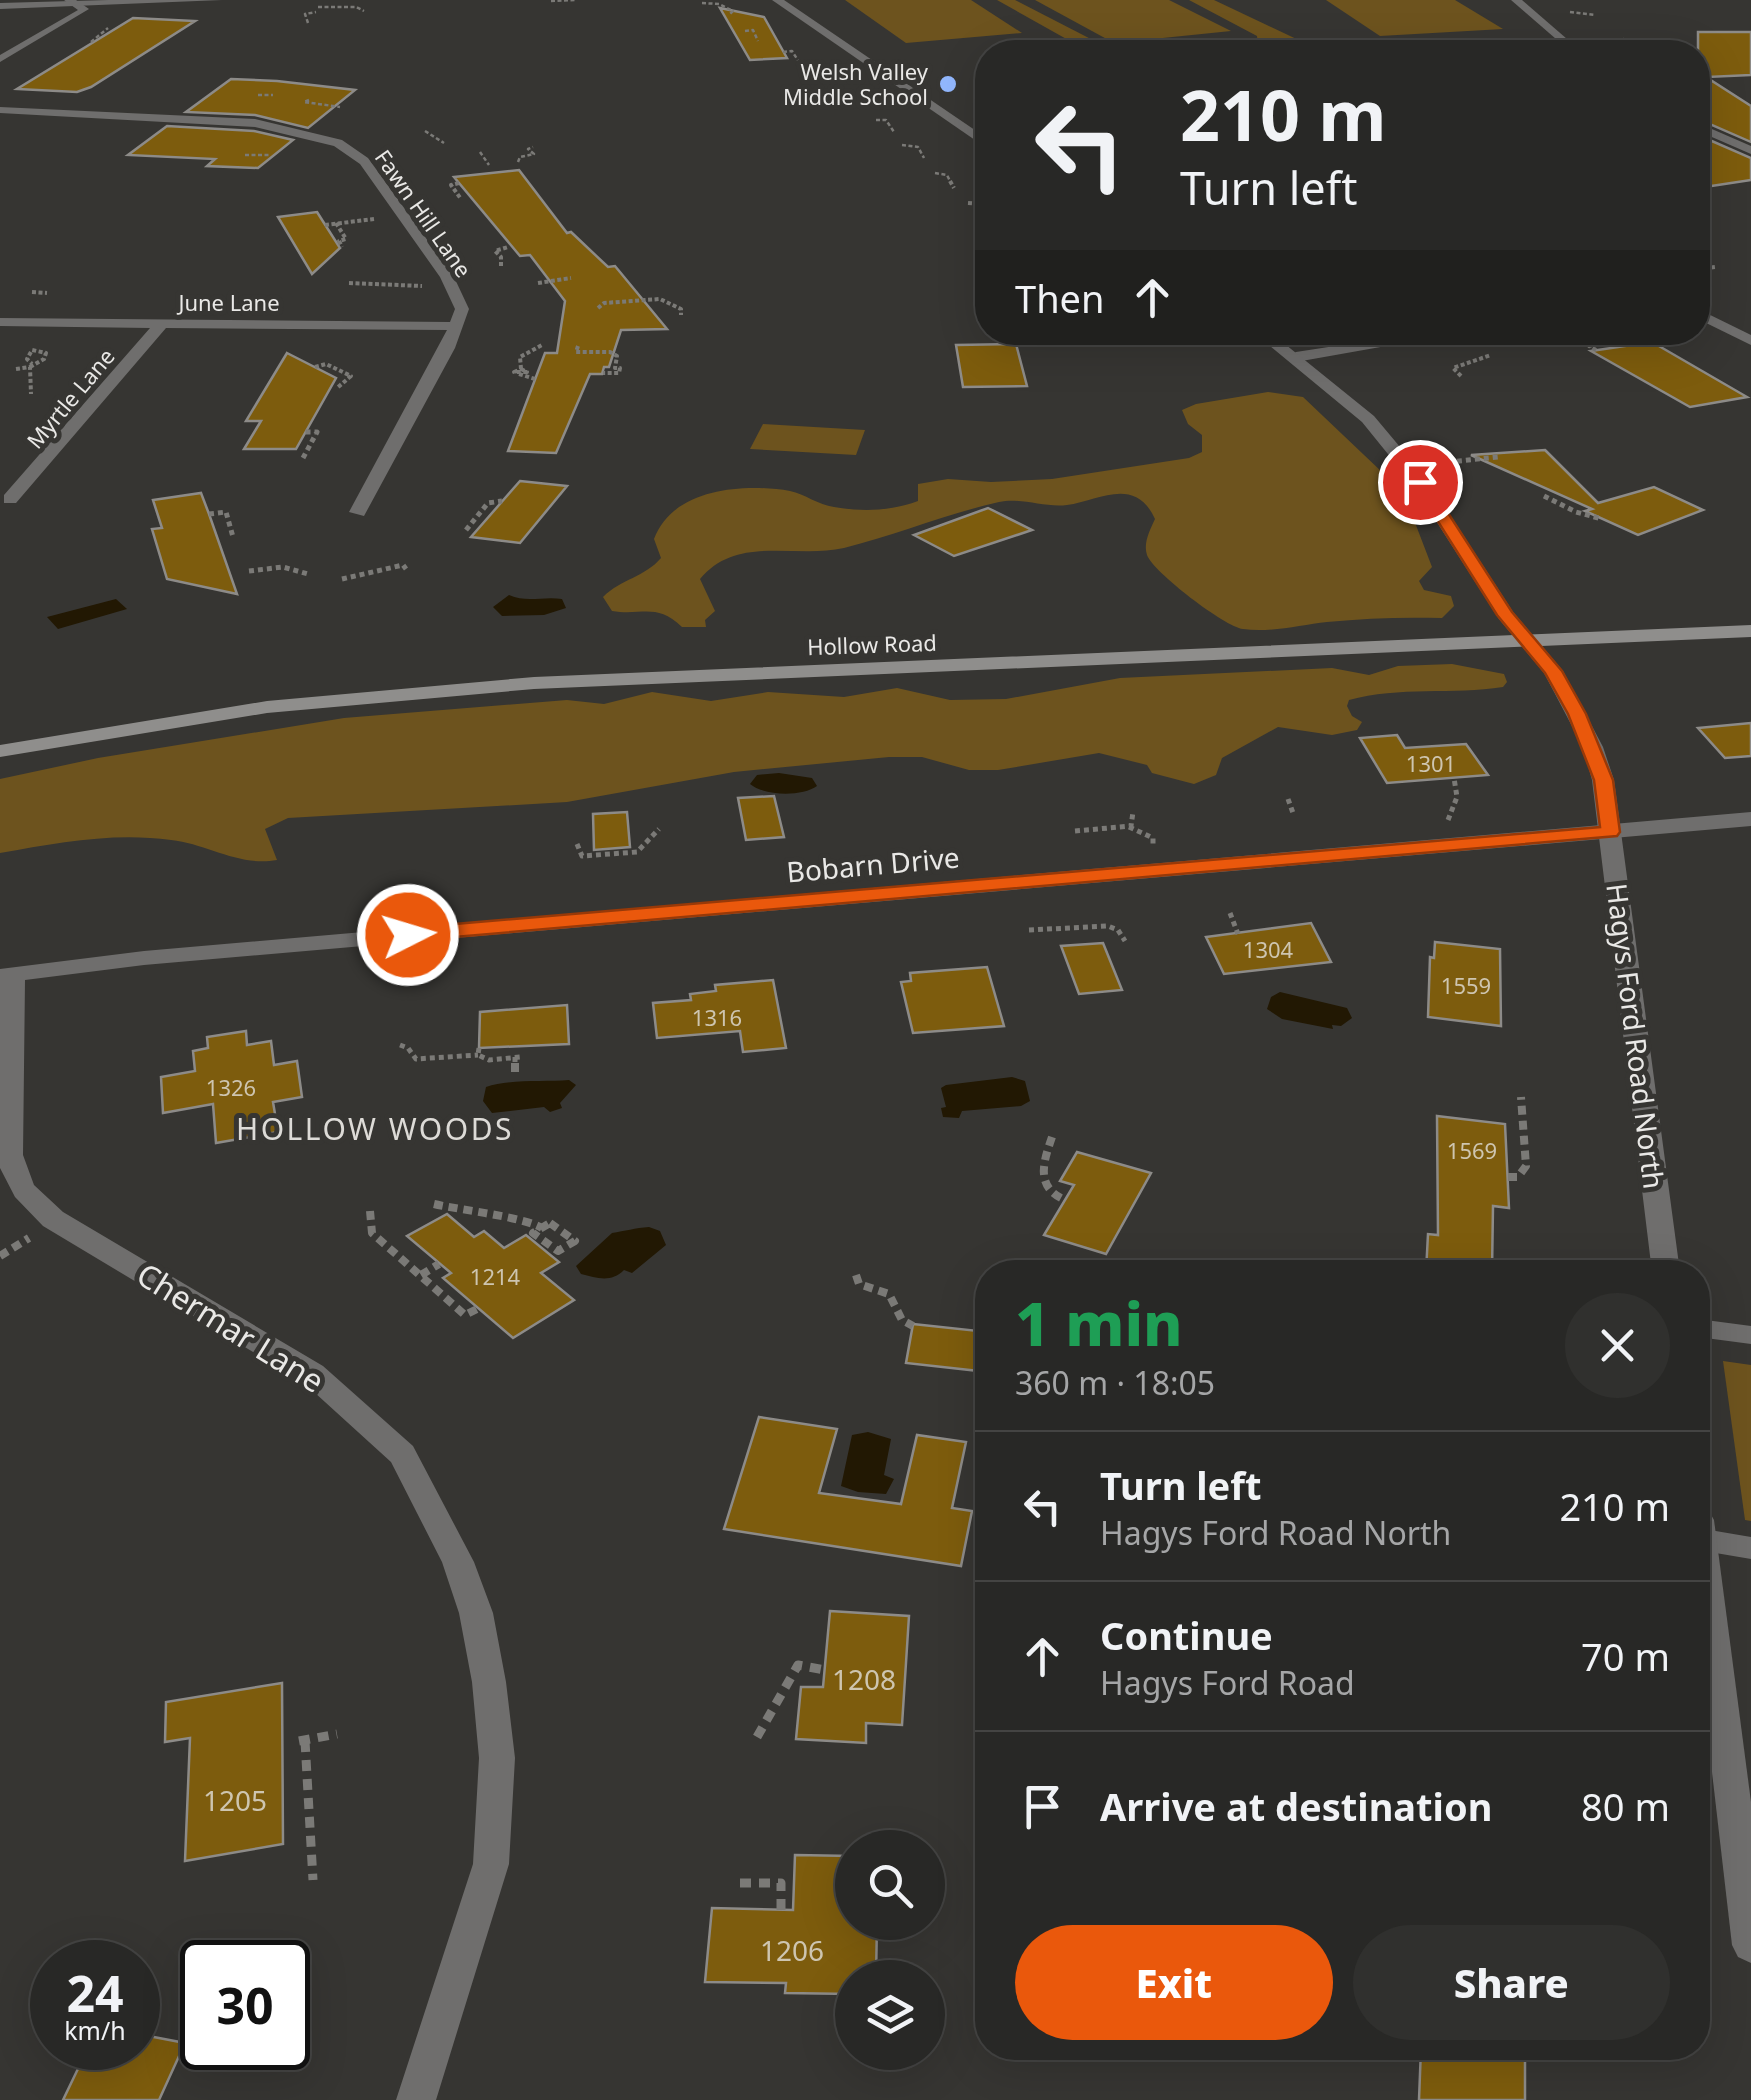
<!DOCTYPE html>
<meta charset="utf-8">
<style>
:root{--surface:#282826;--page:#30302e;--text:#f1f3f6;--muted:#a5a6a7;--line:#444443;--accent:#ea580c}
body{margin:0;font-family:"Noto Sans",sans-serif;background:var(--page);color:var(--text);height:100vh;display:flex;flex-direction:column;font-size:38px;white-space:nowrap}
*{box-sizing:border-box;margin:0}
p{font-size:32px;color:var(--muted)}
.icon{flex:none;width:55px;height:55px;fill:none;stroke:currentColor;stroke-width:2;stroke-linecap:round;stroke-linejoin:round}
.map{position:relative;flex:1;overflow:hidden}
.sheet{position:absolute;left:975px;top:1260px;width:735px;height:800px;display:flex;flex-direction:column;background:var(--surface);border-radius:40px;box-shadow:0 10px 40px #0002,0 0 0 2px var(--line)}
.sheet>*{flex:none}
.hud{position:absolute;left:975px;top:40px;width:735px;height:305px;border-radius:40px;box-shadow:0 10px 40px #0002,0 0 0 2px var(--line);background:#282826;color:var(--text);overflow:hidden}
.controls{position:absolute;left:835px;top:1830px;display:grid;gap:20px}
.controls a{display:grid;place-items:center;width:110px;height:110px;border-radius:50%;background:var(--surface);box-shadow:0 10px 40px #0002,0 0 0 2px var(--line);font-size:50px}
.speed{position:absolute;left:30px;top:1940px;display:flex;gap:20px;font-size:50px;font-weight:700;text-align:center}
.speed>*{display:grid;place-content:center;width:130px;height:130px;border-radius:50%;background:var(--surface);box-shadow:0 10px 40px #0002,0 0 0 2px var(--line);line-height:1}
.speed small{font-size:25px;font-weight:400}
.speed .limit{border:5px solid #111;border-radius:15px;background:#fff;color:#111}
.pin{position:absolute;display:grid;place-items:center;width:85px;height:85px;color:#fff;margin:-42px;border:5px solid #fff;border-radius:50%;box-shadow:0 2px 10px #0007}
.me{position:absolute;width:110px;margin:-55px;rotate:85deg;stroke-linejoin:round;filter:drop-shadow(0 0 8px #0008)}
.turn{display:flex;align-items:center;gap:35px;height:210px;padding:0 40px;font-size:45px}
.turn .icon{width:130px;height:130px;stroke-width:2.5}
.turn b{display:block;font-size:70px;line-height:85px}
.then{display:flex;align-items:center;height:95px;padding:0 40px;background:#0003;gap:20px;font-size:38px}
.round{display:grid;place-items:center;flex:none;width:105px;height:105px;border-radius:52px;background:var(--page)}
.overview{display:flex;align-items:center;justify-content:space-between;height:170px;padding:0 40px}
h1{font-size:60px;font-weight:800;line-height:75px;color:#1e9e55}
.cta{display:flex;gap:20px;margin-top:auto;padding:20px 40px}
.cta a{flex:1;height:115px;border-radius:60px;background:var(--accent);color:#fff;font-size:40px;font-weight:800;line-height:115px;text-align:center}
.cta a+a{background:var(--page);color:var(--text)}
ul{padding:0;list-style:none}
li{display:flex;align-items:center;gap:30px;height:150px;padding:0 40px;border-top:2px solid var(--line)}
li div{flex:1}
li b{display:block;font-size:38px}
li em{font-style:normal}
.map>svg:first-child{display:block}
.green{fill:#6d531e}
.water{fill:#221803}
.building{fill:#7d5c0d;stroke:#8d8b88;stroke-width:2.5}
.lines{fill:none;stroke-linecap:round;stroke-linejoin:round}
.path-far4{stroke:#7b7a77;stroke-width:2.5;stroke-dasharray:4 2.5;stroke-linecap:butt}
.path-far3{stroke:#7b7a77;stroke-width:4;stroke-dasharray:4 2.5;stroke-linecap:butt}
.path-far2{stroke:#7b7a77;stroke-width:5;stroke-dasharray:5 4;stroke-linecap:butt}
.path-far1{stroke:#7b7a77;stroke-width:8;stroke-dasharray:9 6;stroke-linecap:butt}
.path{stroke:#7b7a77;stroke-width:9;stroke-dasharray:11 8;stroke-linecap:butt}
.service{fill:#6f6e6d;fill-rule:evenodd}
.minor{fill:#6f6e6d;fill-rule:evenodd}
.tertiary{fill:#6f6e6d;fill-rule:evenodd}
.secondary{fill:#8f8e8c;fill-rule:evenodd}
.route{fill:#ea580c;stroke:#983908;stroke-width:2.5}
.poi-dot{fill:#92b7fd;stroke:#363532;stroke-width:4}
.labels{text-anchor:middle;dominant-baseline:central;stroke-width:10;stroke-linejoin:round;paint-order:stroke}
.far-poi-label{font-size:22px;fill:#e9e8e6;stroke:#363532;text-anchor:end}
.far-street-label{font-size:22px;fill:#e9e8e6;stroke:#363532}
.number-label{font-size:22px;fill:#cec5b0}
.street-label{font-size:28px;fill:#e9e8e6;stroke:#363532}
.near-number-label{font-size:28px;fill:#cec5b0}
.neighbourhood-label{font-size:30px;letter-spacing:2.5px;fill:#dddbd7;stroke:#363532}
.near-street-label{font-size:32px;fill:#e9e8e6;stroke:#363532}
</style>
<div class="map">
<svg width="1751" height="2100" viewBox="0 0 1751 2100">
<rect width="100%" height="100%" fill="#363532"/>
<!-- green -->
<g class="green">
<path d="M845,0H971L1022,33L906,43Z"/>
<path d="M997,0H1015L1116,52L1086,50Z"/>
<path d="M1035,0H1169L1231,31L1114,43Z"/>
<path d="M1189,0H1214L1324,52H1298L1279,44L1266,52H1242L1258,45L1257,36Z"/>
<path d="M1326,0H1455L1503,29L1380,36Z"/>
<path d="M1268,392L1303,397L1383,473L1380,490L1414,520L1432,567L1419,581L1424,590L1451,596L1454,606L1442,618C1403,617 1366,618 1327,622C1301,625 1269,633 1243,629C1225,627 1153,572 1147,555C1143,543 1150,530 1155,519C1135,475 1098,501 1067,505C1045,508 1021,497 999,502C946,514 896,535 844,548C795,559 737,534 700,579L715,611L705,620L706,627H682C656,602 642,616 612,611L603,597C621,579 645,577 661,558L654,539C673,488 743,483 790,491C805,494 818,505 834,507C863,512 891,511 918,501V484L948,479L991,482L1052,479L1189,458L1202,452V435L1188,424L1182,410L1196,404Z"/>
<path d="M763,424L865,430L856,455L750,449Z"/>
<path d="M1452,664L1504,674L1507,682L1503,687C1453,695 1399,686 1349,700L1347,706L1352,716L1362,722L1357,730L1332,735L1278,727L1222,758L1216,775L1194,784L1152,773L1147,765L1099,753L998,770H969L922,757H889L734,772L567,802L288,818L265,829L277,860C239,867 208,844 171,840C113,832 57,843 0,853V779L98,758L344,718L567,700L604,704L652,692L711,701L768,692L844,697L897,688L950,700L1006,699L1120,678L1332,668L1369,675L1398,666Z"/>
<path d="M1723,1361L1751,1365V1521L1745,1520Z"/>
</g>
<!-- water -->
<g class="water">
<path d="M509,595C527,603 543,596 562,599L566,608L544,615L502,616L493,607Z"/>
<path d="M116,599L127,609L58,629L47,617Z"/>
<path d="M779,773L812,778L817,786C802,797 764,796 750,784L757,775Z"/>
<path d="M1280,992L1347,1008L1352,1018L1341,1026L1332,1025L1333,1029L1282,1019L1267,1009L1271,997Z"/>
<path d="M1012,1077L1025,1081L1030,1101L1021,1106L962,1111L959,1118L943,1117L941,1108L946,1107L941,1088L946,1085Z"/>
<path d="M569,1080L576,1085L560,1103L562,1108L550,1112L544,1107L492,1113L483,1101L486,1087C509,1079 544,1082 569,1080Z"/>
<path d="M649,1227L660,1231L666,1245L632,1273L624,1270C611,1283 597,1278 581,1274L576,1266L612,1233C625,1231 635,1228 649,1227Z"/>
<path d="M868,1432L891,1439L884,1475L894,1479L886,1494L858,1492L841,1486L852,1435Z"/>
</g>
<!-- building -->
<g class="building">
<path d="M720,8L764,17L787,58L750,60Z"/>
<path d="M133,18L195,21L91,87L77,92L17,89Z"/>
<path d="M1698,32H1751V75L1706,77L1751,106V142L1698,119Z"/>
<path d="M231,79L277,81L355,90L308,128L255,115L186,112Z"/>
<path d="M167,126L254,131L293,140L258,168L207,166L215,159L128,155Z"/>
<path d="M1698,135L1751,158V180L1698,188Z"/>
<path d="M519,170L567,233L571,232L608,267L615,266L667,329L621,330L609,367H604L602,374H590L556,453L508,451L545,353H557L565,301L530,255L520,256L454,177Z"/>
<path d="M317,212L340,248L312,274L278,217Z"/>
<path d="M1652,342L1747,397L1690,407L1591,351Z"/>
<path d="M1016,344L1027,386L963,387L956,345Z"/>
<path d="M287,353L336,378L296,449H244L261,421H246Z"/>
<path d="M1545,450L1598,503L1654,487L1703,510L1638,535L1585,511L1592,509L1471,455Z"/>
<path d="M520,481L567,486L520,543L471,537Z"/>
<path d="M201,493L209,514L237,594L167,579L152,529L162,528L153,500Z"/>
<path d="M988,508L1032,530L954,556L914,535Z"/>
<path d="M1751,723V756L1725,758L1698,728Z"/>
<path d="M1397,735L1405,748L1466,744L1488,775L1387,783L1360,738Z"/>
<path d="M774,796L784,837L746,840L738,798Z"/>
<path d="M627,812L630,847L594,850L593,814Z"/>
<path d="M1311,923L1331,962L1224,974L1206,937Z"/>
<path d="M1435,942L1500,949L1501,1026L1428,1017L1430,957L1434,958Z"/>
<path d="M1103,943L1122,990L1079,994L1061,946Z"/>
<path d="M987,967L1004,1026L913,1033L901,982L911,981L910,973Z"/>
<path d="M773,980L786,1048L743,1052L740,1031L657,1038L653,1003L691,1000L690,994L716,991L715,985Z"/>
<path d="M567,1005L569,1044L479,1048L480,1012Z"/>
<path d="M246,1031L247,1045L271,1041L274,1065L297,1061L302,1097L273,1102L278,1132L216,1143L213,1104L163,1113L161,1077L195,1071L193,1051L208,1048L207,1037Z"/>
<path d="M1437,1116L1505,1124L1509,1208L1493,1206L1492,1272H1426L1428,1234L1438,1235Z"/>
<path d="M1077,1152L1151,1173L1106,1254L1044,1235L1074,1185L1060,1181Z"/>
<path d="M447,1214L474,1237L484,1231L504,1248L526,1235L559,1262L541,1273L574,1300L513,1338L443,1278L451,1273L407,1236Z"/>
<path d="M913,1324L988,1332V1372L906,1363Z"/>
<path d="M759,1417L837,1429L819,1493L901,1504L917,1435L966,1442L952,1508L972,1511L961,1566L724,1529Z"/>
<path d="M830,1611L909,1616L902,1725L866,1723V1743L796,1739L801,1687H823Z"/>
<path d="M282,1683L283,1844L185,1861L190,1738L165,1742L166,1702Z"/>
<path d="M795,1855L852,1856V1922H877L876,1978H852V1994L785,1993L786,1983L705,1982L712,1908L793,1910Z"/>
<path d="M138,2034L185,2043L159,2100H63L88,2048H138Z"/>
<path d="M1421,2048H1496L1525,2054V2100H1419Z"/>
</g>
<g class="lines">
<!-- path-far4 -->
<g class="path-far4">
<path d="M551,1L575,0"/>
<path d="M702,3L719,4L733,11L730,14"/>
<path d="M318,7H356L364,11"/>
<path d="M1570,12L1595,15"/>
<path d="M308,23L305,14L316,12"/>
<path d="M745,31L753,30L758,41"/>
<path d="M91,42L108,28"/>
<path d="M1611,51L1612,42L1624,39"/>
<path d="M783,52L792,51L799,62"/>
<path d="M811,73L824,74L828,84"/>
<path d="M258,95H273"/>
<path d="M845,96H854L862,107"/>
<path d="M309,100L304,102L340,107"/>
<path d="M876,120H886L894,132"/>
<path d="M425,131L444,143"/>
<path d="M902,145L918,147L924,158"/>
<path d="M480,152L489,165"/>
<path d="M245,155H269"/>
<path d="M518,162L520,157L534,154L528,149L533,147"/>
<path d="M935,173L947,175L951,183"/>
</g>
<!-- path-far3 -->
<g class="path-far3">
<path d="M950,181L954,188"/>
<path d="M459,183L451,185L461,199"/>
<path d="M968,203L982,204L988,217"/>
<path d="M336,223L346,239L339,241L342,247"/>
<path d="M325,225L374,219"/>
<path d="M501,266V257L495,251L508,247"/>
<path d="M1698,269L1715,267"/>
<path d="M349,283L422,286"/>
<path d="M538,283L571,278"/>
<path d="M32,292L47,293"/>
<path d="M598,308L604,303L660,299L681,309V315"/>
<path d="M578,346L576,352H610L617,356L615,368H620L619,373H603"/>
<path d="M1596,350L1589,346L1624,340L1630,332"/>
<path d="M30,367L44,359L46,353L32,350L27,359L32,364"/>
<path d="M315,367L326,364L351,376L337,388"/>
<path d="M16,369L30,367L31,394"/>
<path d="M521,369L520,357L542,345"/>
<path d="M521,369L527,372H514Z"/>
<path d="M519,374L535,379"/>
<path d="M1461,376L1453,368L1491,355"/>
</g>
<!-- path-far2 -->
<g class="path-far2">
<path d="M303,458L317,432H305"/>
<path d="M1439,463L1498,457"/>
<path d="M1544,496L1576,512L1602,519"/>
<path d="M209,514L226,512L233,537"/>
<path d="M466,530L488,503L502,501"/>
<path d="M249,571L283,567L308,574"/>
<path d="M342,579L403,565L406,569"/>
<path d="M1288,799L1293,813"/>
<path d="M1448,820L1457,797L1454,778"/>
<path d="M1129,827L1153,838V844"/>
<path d="M1075,831L1131,826L1133,812"/>
<path d="M577,844L582,856L637,852L659,829"/>
<path d="M1230,913L1238,934"/>
<path d="M1029,930L1108,926L1118,930L1125,941"/>
<path d="M400,1045L408,1048L416,1059L478,1055"/>
<path d="M479,1048L478,1055L489,1060L520,1057"/>
<path d="M515,1057V1066"/>
</g>
<!-- path-far1 -->
<g class="path-far1">
<path d="M515,1063V1074"/>
<path d="M1052,1137C1043,1163 1035,1187 1065,1200"/>
<path d="M1508,1177H1518L1526,1166L1521,1097"/>
<path d="M434,1204C460,1210 524,1217 542,1228"/>
<path d="M370,1211L372,1233L465,1315L479,1308"/>
<path d="M550,1223L575,1241L558,1251L533,1233Z"/>
<path d="M0,1256L29,1238"/>
<path d="M1492,1272H1497"/>
<path d="M421,1275L439,1264"/>
<path d="M856,1275L859,1284L889,1294L902,1320L913,1326"/>
</g>
<!-- path -->
<g class="path">
<path d="M757,1737L798,1665L825,1670"/>
<path d="M299,1741L337,1734"/>
<path d="M305,1741L313,1880"/>
<path d="M740,1883H781V1910"/>
</g>
<!-- service -->
<g class="service">
<path d="M1698,1319L1751,1326V1344L1698,1337Z"/>
<path d="M1698,1528L1751,1537V1559L1698,1550Z"/>
</g>
<!-- minor -->
<g class="minor">
<path d="M64,0H76L89,9L0,62V55L78,10Z"/>
<path d="M1511,0H1522L1582,52H1571Z"/>
<path d="M0,107L255,119L342,140L368,158L454,277L469,309L455,348L364,516L349,512L447,330L166,328L16,503H4V495L150,328L0,326V318L450,322L455,309L440,277L360,164L334,146L255,127L0,113Z"/>
<path d="M1698,123L1751,146V154L1698,131Z"/>
<path d="M1698,309L1751,335V345L1698,319Z"/>
<path d="M1426,332H1465L1296,362L1288,357L1296,352Z"/>
<path d="M1751,812V826L144,965L25,980L23,1155L34,1185L63,1212L323,1366L413,1446L474,1562L493,1613L506,1682L515,1758L509,1864L436,2100H396L473,1864L479,1758L472,1682L459,1613L442,1562L391,1462L303,1382L43,1226L15,1197L0,1168V969L144,951Z"/>
</g>
<!-- tertiary -->
<g class="tertiary">
<path d="M108,0H222L0,9V3Z"/>
<path d="M772,0H784L988,139V149Z"/>
<path d="M1253,332H1270L1374,416L1426,478L1513,612L1563,671L1603,747L1614,780L1680,1272H1652L1592,780L1583,747L1544,673L1499,619L1413,485L1362,422Z"/>
<path d="M1698,1508L1709,1511L1714,1520L1751,1802V1963L1738,1957L1732,1945L1698,1651Z"/>
</g>
<!-- secondary -->
<path class="secondary" d="M1751,625V637L534,689L267,713L0,757V745L267,701L534,677Z"/>
</g>
<!-- route -->
<path class="route" d="M1420,477L1428,482L1512,612L1562,671L1586,714L1613,780L1620,832L1617,836L408,941L398,935L408,928L1600,827L1594,780L1568,714L1545,673L1497,615L1413,482Z"/>
<!-- markers -->
<circle class="poi-dot" cx="948" cy="84" r="10"/>
<g class="labels">
<!-- far-poi labels -->
<g class="far-poi-label">
<text x="928" y="71">Welsh Valley<tspan x="928" dy="25">Middle School</tspan></text>
</g>
<!-- far-street labels -->
<g class="far-street-label">
<text transform="translate(424 213) rotate(55)">Fawn Hill Lane</text>
<text x="229" y="302">June Lane</text>
<text transform="translate(70 398) rotate(-50)">Myrtle Lane</text>
<text transform="translate(872 644) rotate(-2)">Hollow Road</text>
</g>
<!-- number labels -->
<g class="number-label">
<text x="1431" y="763">1301</text>
<text x="1268" y="949">1304</text>
<text x="1466" y="985">1559</text>
<text x="717" y="1017">1316</text>
<text x="231" y="1087">1326</text>
<text x="1472" y="1150">1569</text>
<text x="495" y="1276">1214</text>
</g>
<!-- street labels -->
<g class="street-label">
<text transform="translate(873 864) rotate(-5)">Bobarn Drive</text>
<text transform="translate(1636 1036) rotate(83)">Hagys Ford Road North</text>
</g>
<!-- near-number labels -->
<g class="near-number-label">
<text x="864" y="1679">1208</text>
<text x="235" y="1800">1205</text>
<text x="792" y="1950">1206</text>
</g>
<!-- neighbourhood labels -->
<g class="neighbourhood-label">
<text x="375" y="1128">HOLLOW WOODS</text>
</g>
<!-- near-street labels -->
<g class="near-street-label">
<text transform="translate(231 1327) rotate(32)">Chermar Lane</text>
</g>
</g>
</svg>
<div class="controls">
<a><svg class="icon" aria-label="search" viewBox="0 0 24 24"><circle cx="10" cy="10" r="6"/><path d="M15 15l6 6"/></svg></a>
<a><svg class="icon" aria-label="layers" viewBox="0 0 24 24"><path d="M12 4l9 5-9 5-9-5zM3 14l9 5 9-5"/></svg></a>
</div>
<div class="speed"><div>24<small>km/h</small></div><div class="limit">30</div></div>
<div class="pin" style="left:1420px;top:482px;background:#d93025"><svg class="icon" aria-label="arrive" viewBox="0 0 24 24"><path d="M6 21V4h12l-3 4 3 4H6"/></svg></div>
<svg class="me" style="left:408px;top:935px" viewBox="-20 -20 40 40"><circle r="17" fill="#ea580c" stroke="#fff" stroke-width="3"/><path d="M0-11L8 9 0 5-8 9z" fill="#fff"/></svg>
<div class="hud">
<div class="turn"><svg class="icon" aria-label="left" viewBox="0 0 24 24"><path d="M17 20v-9H6M10 6l-5 5 5 5"/></svg><div><b>210 m</b>Turn left</div></div>
<div class="then">Then<svg class="icon" aria-label="ahead" viewBox="0 0 24 24"><path d="M12 20V5M6 11l6-6 6 6"/></svg></div>
</div>
<section class="sheet">
<div class="overview"><div><h1>1 min</h1><p>360 m · 18:05</p></div><a class="round"><svg class="icon" aria-label="close" viewBox="0 0 24 24"><path d="M6 6l12 12M18 6L6 18"/></svg></a></div>
<ul>
<li><svg class="icon" aria-label="left" viewBox="0 0 24 24"><path d="M17 20v-9H6M10 6l-5 5 5 5"/></svg><div><b>Turn left</b><p>Hagys Ford Road North</p></div><em>210 m</em></li>
<li><svg class="icon" aria-label="ahead" viewBox="0 0 24 24"><path d="M12 20V5M6 11l6-6 6 6"/></svg><div><b>Continue</b><p>Hagys Ford Road</p></div><em>70 m</em></li>
<li><svg class="icon" aria-label="arrive" viewBox="0 0 24 24"><path d="M6 21V4h12l-3 4 3 4H6"/></svg><div><b>Arrive at destination</b></div><em>80 m</em></li>
</ul>
<div class="cta"><a>Exit</a><a>Share</a></div>
</section>
</div>
